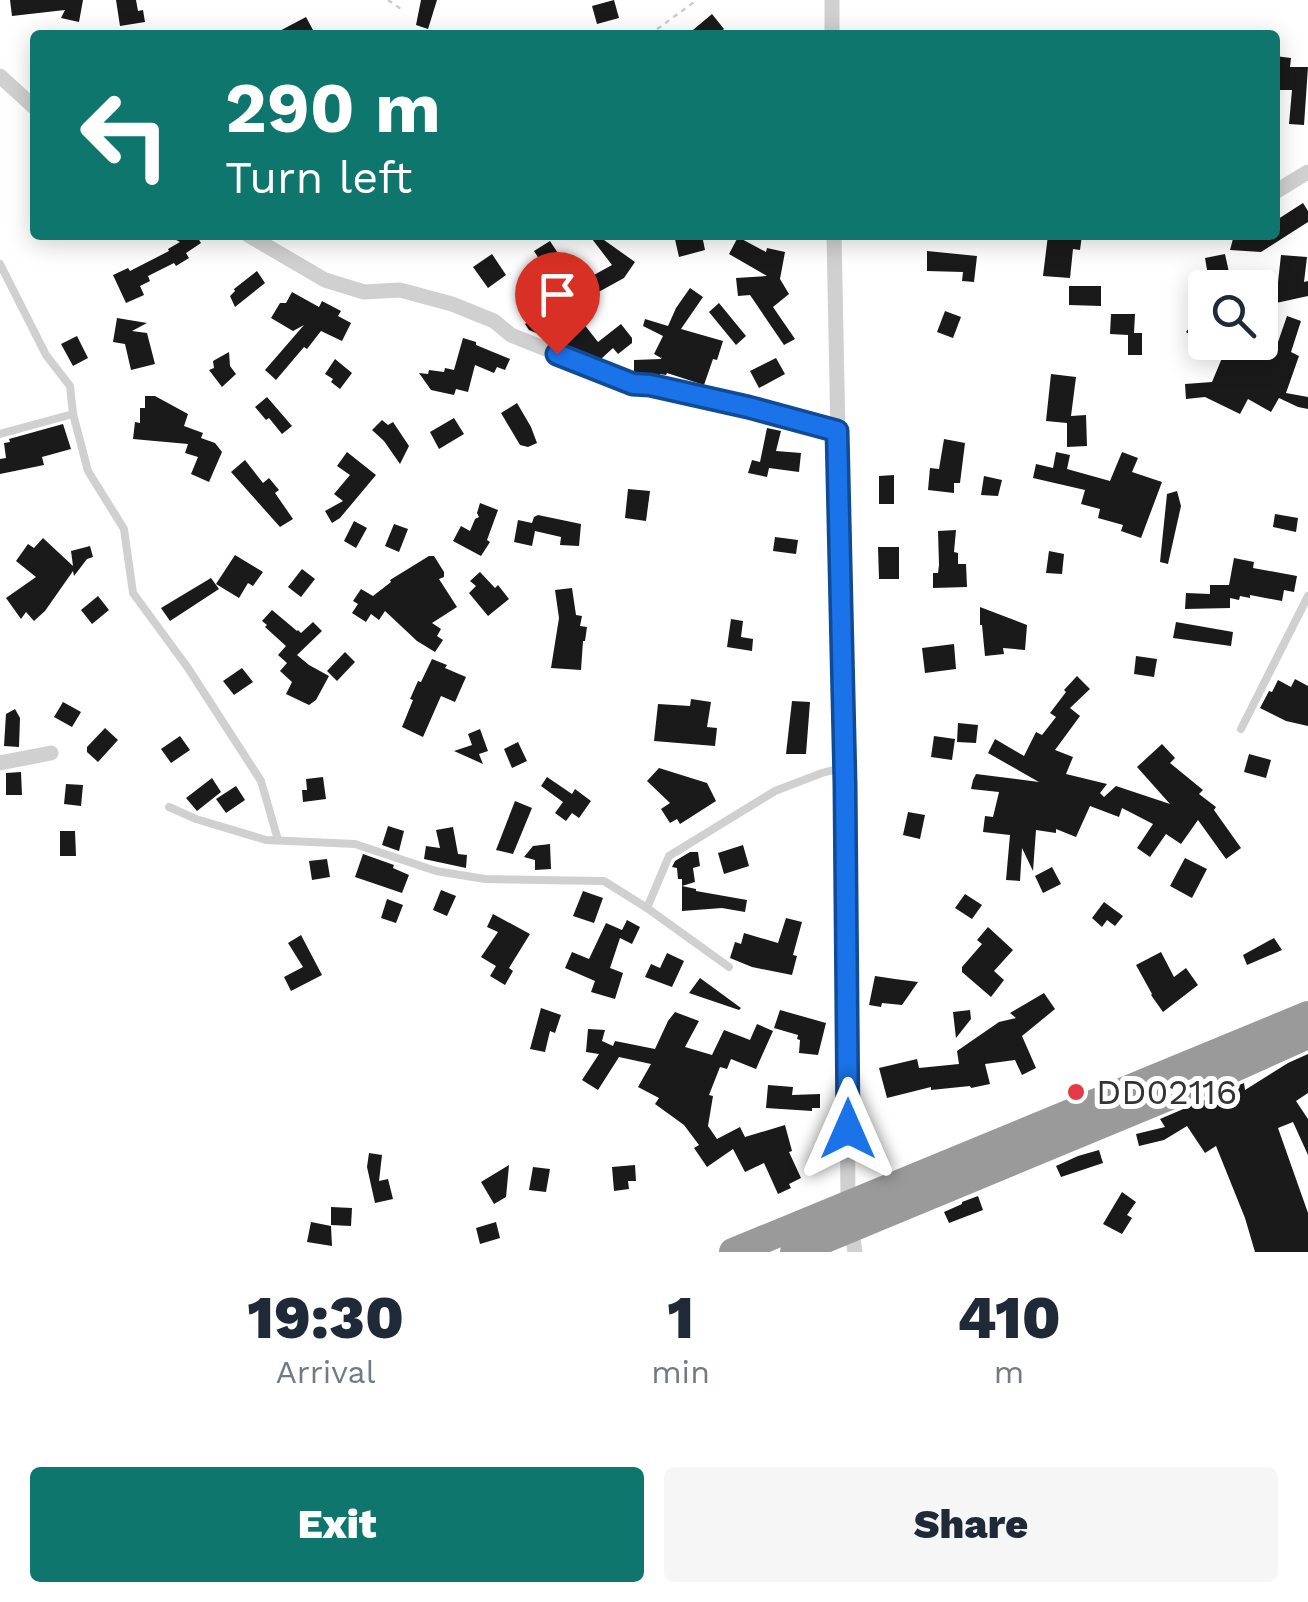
<!DOCTYPE html>
<style>
:root{--surface:#fff;--page:#f6f6f7;--text:#1f2937;--muted:#747a83;--accent:#0f766e}
body{margin:0;font-family:"Work Sans",sans-serif;background:var(--page);color:var(--text);height:100vh;display:flex;flex-direction:column;font-size:38px;white-space:nowrap}
*{box-sizing:border-box;margin:0}
p{font-size:32px;color:var(--muted)}
.icon{flex:none;width:55px;height:55px;fill:none;stroke:currentColor;stroke-width:2;stroke-linecap:round;stroke-linejoin:round}
.map{position:relative;height:1252px;overflow:hidden}
.side{display:flex;flex-direction:column;background:var(--surface);flex:1}
.side>*{flex:none}
.guide{position:absolute;left:30px;top:30px;width:1250px;height:210px;border-radius:10px;box-shadow:0 5px 25px #0003;background:#0f766e;color:#fff;overflow:hidden}
.controls{position:absolute;left:1188px;top:270px;display:grid;gap:20px}
.controls a{display:grid;place-items:center;width:90px;height:90px;border-radius:10px;background:var(--surface);box-shadow:0 5px 25px #0003;font-size:50px}
.pin{position:absolute;display:grid;place-items:center;width:85px;height:85px;color:#fff;margin:-102px -42px;border-radius:50% 50% 50% 0;rotate:-45deg;box-shadow:0 0 10px #0007}
.pin .icon{rotate:45deg}
.me{position:absolute;width:110px;margin:-55px;rotate:0deg;stroke-linejoin:round;filter:drop-shadow(0 0 8px #0008)}
.turn{display:flex;align-items:center;gap:35px;height:210px;padding:0 30px;font-size:45px}
.turn .icon{width:130px;height:130px;stroke-width:2.5}
.turn b{display:block;font-size:70px;line-height:85px}
.eta{display:flex;justify-content:space-evenly;align-items:center;height:170px;text-align:center}
.eta b{font-size:60px;font-weight:800;line-height:70px}
.action{display:flex;gap:20px;margin-top:auto;padding:20px 30px}
.action a{flex:1;height:115px;border-radius:10px;background:var(--accent);color:#fff;font-size:40px;font-weight:800;line-height:115px;text-align:center}
.action a+a{background:var(--page);color:var(--text)}
.map>svg:first-child{display:block}
.building{fill:#1a1a1a}
.lines{fill:none;stroke-linecap:round;stroke-linejoin:round}
.path{stroke:#cdcdcd;stroke-width:2.5;stroke-dasharray:5 5;stroke-linecap:butt}
.lane{stroke:#d0d0d0;stroke-width:8}
.street{stroke:#d0d0d0;stroke-width:15}
.highway{stroke:#9a9a9a;stroke-width:28}
.route-casing{stroke:#114b97;stroke-width:25}
.route{stroke:#1a73e8;stroke-width:18}
.poi-dot{fill:#e63946;stroke:#fff;stroke-width:4}
.labels{text-anchor:middle;dominant-baseline:central;stroke-width:10;stroke-linejoin:round;paint-order:stroke}
.poi-label{font-size:35px;fill:#333;stroke:#fff;text-anchor:start}
</style>
<div class="map">
<svg width="1308" height="1252" viewBox="0 0 1308 1252">
<rect width="100%" height="100%" fill="#fff"/>
<!-- building -->
<g class="building">
<path d="M10,0H83L79,22L61,18L65,10L12,16Z"/>
<path d="M116,0H136L138,11L143,10L145,22L120,26Z"/>
<path d="M421,0H437L428,29L416,25Z"/>
<path d="M614,0L619,18L597,24L592,6Z"/>
<path d="M712,14L724,29L717,35H687Z"/>
<path d="M306,17L313,30L304,35H272Z"/>
<path d="M1275,56L1291,58L1290,67H1308L1304,125L1289,124L1292,90H1280V78L1275,77Z"/>
<path d="M1303,203L1308,211V222L1261,252L1230,250L1234,235H1275V221Z"/>
<path d="M167,235H196L201,243L186,253L189,258L176,266L174,263L148,276L150,281L140,286L144,295L126,303L113,275L128,268L130,271L169,251L168,249L180,242Z"/>
<path d="M589,235H597L635,262L624,278L584,300L586,302L572,310L534,251L550,241L565,264L561,267L574,286L612,265Z"/>
<path d="M674,235H702L705,250L679,257Z"/>
<path d="M1048,235H1082L1080,250L1073,249L1070,278L1043,276Z"/>
<path d="M738,237L766,252L767,248L785,252L780,279L789,294L773,307L795,339L784,345L750,295L738,296L736,278L767,276L729,254Z"/>
<path d="M927,251L977,256L974,282L962,281L963,272L927,271Z"/>
<path d="M492,254L506,275L488,288L473,267Z"/>
<path d="M1225,254L1230,277L1209,281L1205,258Z"/>
<path d="M1281,255L1307,257L1304,282L1308,281V296L1276,303L1261,302L1263,281L1278,282Z"/>
<path d="M257,271L265,283L235,307L230,296L235,291L234,289Z"/>
<path d="M1069,286H1101V306L1069,305Z"/>
<path d="M690,288L703,297L681,329L723,341L717,360L713,359L704,385L667,373L666,375L660,374V375L634,372V360L661,359L662,356L661,358L654,354L663,336L643,326L645,319L668,326L676,308Z"/>
<path d="M292,292L319,307L322,301L341,311L338,316L351,323L342,341L321,331L307,349L304,347L276,380L265,370L304,325L293,331L271,318L280,303H286Z"/>
<path d="M719,303L746,336L736,345L709,312Z"/>
<path d="M1205,307V342H1260V334L1278,342L1287,316L1301,321L1291,352L1299,356L1286,393L1308,397V409L1298,407L1279,398L1271,412L1248,399L1240,414L1205,397L1186,399L1185,384L1212,382L1222,358L1186,332Z"/>
<path d="M945,311L961,317L953,338L937,332Z"/>
<path d="M576,314L598,342L621,324L632,338V343L618,354L613,348L601,359L567,345L556,332L548,338L529,330L525,324L537,315L541,321L547,317L555,329Z"/>
<path d="M1111,314H1135L1134,333H1142V355H1128V335L1110,334Z"/>
<path d="M117,318L147,323L132,331L147,333L155,364L131,370L125,344L113,342Z"/>
<path d="M77,336L88,358L73,366L61,344Z"/>
<path d="M463,338L476,342V345L510,359L505,370L497,367L494,373L475,365L468,392L456,389L454,395L431,390L419,373L428,374L429,370L444,372L445,368L454,370Z"/>
<path d="M229,352L230,366L236,374L222,387L209,370L214,368L213,361Z"/>
<path d="M776,358L785,374L759,388L750,371Z"/>
<path d="M335,359L352,373L340,389L331,382L333,379L325,374Z"/>
<path d="M1051,374L1076,377L1071,416L1086,415L1087,446L1067,447V423L1046,421Z"/>
<path d="M145,396H155L188,414L184,426L203,433L201,438L215,443L222,452L209,482L191,474L198,457L185,453L188,444L133,439L135,422L140,423V408H145Z"/>
<path d="M267,397L292,426L282,434L269,418L266,420L255,407Z"/>
<path d="M517,403L531,427L537,443L528,447L520,445L501,413Z"/>
<path d="M454,418L464,434L439,449L430,432Z"/>
<path d="M382,420L388,425L393,422L409,446L400,464L384,441L372,430Z"/>
<path d="M63,424L71,449L42,457L44,465L0,474V459L6,458L4,443L10,442L9,439Z"/>
<path d="M767,428L781,431L776,451L801,453L799,472L769,468L767,477L748,473L752,460L760,462Z"/>
<path d="M944,439L965,443L960,483H954V493L928,490L930,468L939,469Z"/>
<path d="M347,452L376,475L340,518L332,523L325,511L343,501L334,494L350,475L337,466Z"/>
<path d="M1056,452L1070,455L1067,469L1110,481L1122,452L1138,458L1132,472L1162,482L1141,538L1121,531L1123,525L1098,518L1100,509L1081,504L1085,490L1033,478L1036,464L1053,468Z"/>
<path d="M245,460L263,483L269,478L279,490L275,493L293,519L280,527L231,472Z"/>
<path d="M894,475V504H879V476Z"/>
<path d="M984,476L1002,480L998,496L981,495Z"/>
<path d="M628,489L650,491L646,521L625,518Z"/>
<path d="M1177,491L1181,506L1168,564L1160,562L1167,494Z"/>
<path d="M480,503L498,510L487,540L490,542L481,556L453,541L461,526L470,531L475,519L479,517L477,513Z"/>
<path d="M1275,514L1298,518L1296,532L1273,527Z"/>
<path d="M538,515L581,524L579,546L560,545L561,537L535,531L532,546L514,542L518,520L532,523L534,517Z"/>
<path d="M354,521L367,528L356,548L344,541Z"/>
<path d="M394,524L408,529L399,552L385,546Z"/>
<path d="M956,530L954,552L958,553V564H966L967,587L933,588V573H938L939,565L938,531Z"/>
<path d="M775,537L798,540L796,554L773,551Z"/>
<path d="M43,538L73,566L71,551L90,546L93,557L87,559L74,576L73,571L45,611L34,621L26,612L21,619L6,598L36,577L16,561L28,544L34,548Z"/>
<path d="M878,547H899V579H879Z"/>
<path d="M1049,551L1064,554L1062,574L1046,573Z"/>
<path d="M235,555L263,572L253,586L248,583L239,598L216,584Z"/>
<path d="M429,556H434L444,572V577L439,579L457,607L432,623L441,629L437,636L443,640L435,652L417,641L385,611L379,620L371,614L366,622L352,613L358,604L353,601L361,589L373,596L391,582L390,580Z"/>
<path d="M1234,558L1254,562L1253,568L1297,576L1294,592L1284,590L1282,601L1250,595V598L1240,596L1239,600L1230,598V608L1185,609L1186,593L1210,594V585H1229Z"/>
<path d="M302,569L315,579L301,597L288,587Z"/>
<path d="M480,572L495,588L498,585L509,599L488,616L469,593L476,586L470,581Z"/>
<path d="M211,578L219,589L170,621L161,608Z"/>
<path d="M572,588L576,615L582,616L580,626L587,627L585,641H583L581,670L551,668L559,618L555,590Z"/>
<path d="M98,596L109,610L92,624L81,610Z"/>
<path d="M980,607L1027,625L1025,650L1003,648L1004,654L985,656L982,625H980Z"/>
<path d="M272,610L297,631L298,630L301,633L313,622L322,631L297,655L309,665L329,676L316,700L309,705L286,694L292,682L280,671L287,663L278,655L286,646L265,627L267,625L262,621Z"/>
<path d="M731,619L743,621L741,637L753,639L752,651L727,647Z"/>
<path d="M1176,622L1233,632L1231,646L1173,638Z"/>
<path d="M954,644L956,669L925,673L922,648Z"/>
<path d="M345,652L355,662L337,681L327,671Z"/>
<path d="M1136,656L1157,659L1154,677L1134,674Z"/>
<path d="M432,659L447,665L445,668L466,677L455,702L441,696L423,737L402,727L413,700L410,699L418,681L421,682Z"/>
<path d="M242,668L253,682L234,695L223,681Z"/>
<path d="M1077,676L1090,689L1070,708L1080,716L1055,750L1073,757L1066,774L1107,784L1100,793L1104,797L1116,786L1170,804L1137,767L1162,744L1175,758L1170,763L1203,790L1199,794L1216,807L1214,810L1241,848L1226,859L1198,820L1181,844L1166,834L1150,857L1137,848L1153,824L1122,808L1119,817L1090,806L1076,837L1056,829V833L1036,830L1033,871L1022,848L1020,881L1006,880L1010,835L983,832L985,816L993,817L999,792L971,789L973,780L976,774L1039,782L988,753L995,739L1024,756L1036,732L1042,735L1056,717L1050,713L1066,692L1064,690Z"/>
<path d="M1295,679L1308,686V726L1286,721L1260,708L1269,691L1272,692L1278,680L1291,687Z"/>
<path d="M691,699L711,702L707,727L717,728L715,746L654,741L658,704L690,706Z"/>
<path d="M792,701L810,702L806,754H786Z"/>
<path d="M63,702L81,712L72,727L54,717Z"/>
<path d="M15,709L20,718L19,747L4,746L6,714Z"/>
<path d="M958,723L978,725L976,743L957,742Z"/>
<path d="M105,728L118,740L98,762L87,752V747Z"/>
<path d="M480,729L488,751L479,754L483,764L454,751L472,745L468,734Z"/>
<path d="M180,736L190,750L171,763L161,749Z"/>
<path d="M934,736L955,739L952,760L931,757Z"/>
<path d="M518,742L527,761L512,768L504,749Z"/>
<path d="M1249,754L1271,760L1266,778L1244,772Z"/>
<path d="M659,768L707,783L716,801L680,824L677,819L670,823L661,809L670,803L647,781Z"/>
<path d="M21,772L22,795H6V773Z"/>
<path d="M323,777L326,799L303,802L302,790H307L306,779Z"/>
<path d="M547,777L572,794L575,789L591,801L579,818L572,813L566,821L555,813L563,802L541,786Z"/>
<path d="M212,778L221,792L197,811L186,798Z"/>
<path d="M66,784L83,785L81,806L64,804Z"/>
<path d="M236,786L245,800L226,813L216,799Z"/>
<path d="M515,801L532,808L513,854L496,850Z"/>
<path d="M908,812L925,815L920,839L903,835Z"/>
<path d="M388,826L404,831L399,851L382,845Z"/>
<path d="M453,827L458,854L467,855L466,868L424,859L426,846L440,848L436,830Z"/>
<path d="M60,831H75L76,856H60Z"/>
<path d="M550,844L551,869L535,870V860L524,857L533,846Z"/>
<path d="M743,845L749,866L724,874L718,853Z"/>
<path d="M690,852H698L700,866L693,868L695,882L682,886L696,889V891L747,900L745,912L722,908L682,911V879H678L677,868L672,867L675,861Z"/>
<path d="M363,854L394,865L393,868L409,875L402,893L355,877Z"/>
<path d="M1185,858L1207,869L1192,898L1170,886Z"/>
<path d="M327,859L330,877L312,880L309,861Z"/>
<path d="M1052,867L1061,884L1043,893L1035,876Z"/>
<path d="M441,890L456,896L447,916L433,910Z"/>
<path d="M583,891L603,898L594,923L573,916Z"/>
<path d="M965,894L982,905L972,919L955,908Z"/>
<path d="M387,899L403,905L396,923L381,918Z"/>
<path d="M1104,902L1123,916L1115,926L1107,920L1102,927L1092,918Z"/>
<path d="M493,914L530,934L509,968L513,971L505,985L490,976L496,966L481,957L498,932L487,927Z"/>
<path d="M786,918L802,922L793,955L797,956L792,975L752,967L730,958L735,942L741,944L744,933L778,943Z"/>
<path d="M627,920L640,927L632,944L620,938L610,968L623,973L615,999L591,992L595,981L565,968L572,952L589,959L606,923L622,930Z"/>
<path d="M988,927L1013,950L994,971L1004,980L991,997L962,972V967L982,944L977,940Z"/>
<path d="M301,935L322,975L291,991L284,977L303,967L288,943Z"/>
<path d="M1274,938L1282,950L1247,965L1243,955Z"/>
<path d="M1161,952L1174,977L1186,968L1198,985L1163,1012L1151,995L1152,994L1136,965Z"/>
<path d="M667,953L684,961L672,987L645,977L651,964L660,968Z"/>
<path d="M875,976L895,979L918,982L902,1005L882,1003L881,1007L869,1005Z"/>
<path d="M700,978L741,1008L739,1010L689,993Z"/>
<path d="M1044,993L1055,1009L1022,1036L1036,1068L1022,1075L1015,1060L985,1064L990,1084L971,1088L970,1086L931,1090V1087L887,1098L879,1068L917,1059L919,1068L959,1064L957,1051L999,1022L1016,1018L1010,1013Z"/>
<path d="M541,1008L561,1015L555,1033L550,1031L545,1052L530,1049Z"/>
<path d="M780,1010L826,1023L818,1055L799,1053L800,1040L797,1039L798,1035L774,1028Z"/>
<path d="M970,1010L971,1019L956,1038L953,1012Z"/>
<path d="M675,1012L699,1021L685,1047L712,1055L724,1030L750,1040L757,1024L773,1031L756,1069L731,1059L727,1069L720,1067L709,1095L713,1096L708,1126L717,1139L740,1127L745,1137L785,1125L792,1151L789,1152L801,1178L789,1184L791,1188L778,1194L764,1163L745,1172L733,1149L707,1167L694,1148L699,1145L684,1125L655,1104L659,1098L638,1087L651,1064L619,1057L598,1090L582,1080L599,1054L586,1052L588,1029L605,1030L602,1041L613,1046L615,1041L655,1049L668,1021Z"/>
<path d="M1308,1054V1093L1296,1101L1308,1119V1155L1293,1122L1278,1128L1308,1213V1252H1255L1245,1218L1216,1146L1205,1153L1187,1126L1164,1140L1139,1146L1136,1134L1165,1127L1160,1119L1244,1083L1245,1090L1288,1063Z"/>
<path d="M768,1085L793,1087L792,1095L820,1094V1108H812V1111L766,1108Z"/>
<path d="M1099,1150L1103,1163L1061,1177L1056,1166L1078,1156Z"/>
<path d="M369,1153L382,1155L379,1181L388,1179L393,1199L375,1203L367,1167Z"/>
<path d="M509,1165L506,1197L494,1204L481,1182Z"/>
<path d="M635,1165L636,1181H628L629,1189L614,1191L612,1167Z"/>
<path d="M533,1167L550,1169L546,1192L529,1190Z"/>
<path d="M1122,1192L1136,1202L1127,1215L1132,1218L1122,1234L1103,1224Z"/>
<path d="M978,1196L983,1210L949,1223L944,1212L962,1204V1202Z"/>
<path d="M331,1207L352,1208L351,1226L331,1225Z"/>
<path d="M311,1222L331,1226L332,1246L307,1242Z"/>
<path d="M496,1222L500,1238L480,1244L476,1228Z"/>
</g>
<g class="lines">
<!-- path -->
<g class="path">
<path d="M388,0L404,11"/>
<path d="M649,35L697,0"/>
</g>
<!-- lane -->
<g class="lane">
<path d="M0,264L46,355L70,386L73,414L88,471L124,529L133,593L188,668L261,781L278,840"/>
<path d="M0,434L73,414"/>
<path d="M1241,729L1308,596"/>
<path d="M169,807L196,819L266,840L355,844L436,871L485,879L604,881L647,908L729,967"/>
<path d="M647,908L669,856L775,791L822,773L845,767"/>
</g>
<!-- street -->
<g class="street">
<path d="M832,0V35"/>
<path d="M0,76L35,108"/>
<path d="M1275,192L1308,172"/>
<path d="M248,235L325,280L364,292L400,290L452,304L494,321L511,335L633,384L651,385L748,407L837,431"/>
<path d="M834,235L845,784L848,1205L855,1252"/>
<path d="M0,763L51,753"/>
</g>
<!-- highway -->
<g class="highway">
<path d="M733,1252L1308,1015"/>
<path d="M794,1252L1194,1086L1308,1035"/>
</g>
</g>
<g class="lines">
<!-- route casing -->
<g class="route-casing">
<path id="route" d="M557,354L633,384L650,385L748,407L837,431L845,784L848,1129"/>
</g>
<!-- route -->
<use href="#route" class="route"/>
</g>
<!-- markers -->
<circle class="poi-dot" cx="1076" cy="1092" r="10"/>
<g class="labels">
<!-- poi labels -->
<g class="poi-label">
<text x="1096" y="1092">DD02116</text>
</g>
</g>
</svg>
<div class="controls">
<a><svg class="icon" aria-label="search" viewBox="0 0 24 24"><circle cx="10" cy="10" r="6"/><path d="M15 15l6 6"/></svg></a>
</div>
<div class="pin" style="left:557px;top:354px;background:#d93025"><svg class="icon" aria-label="arrive" viewBox="0 0 24 24"><path d="M6 21V4h12l-3 4 3 4H6"/></svg></div>
<svg class="me" style="left:848px;top:1129px" viewBox="-20 -20 40 40"><path d="M0-17L14 15 0 8-14 15z" fill="#1a73e8" stroke="#fff" stroke-width="4"/></svg>
<div class="guide">
<div class="turn"><svg class="icon" aria-label="left" viewBox="0 0 24 24"><path d="M17 20v-9H6M10 6l-5 5 5 5"/></svg><div><b>290 m</b>Turn left</div></div>
</div>
</div>
<section class="side">
<div class="eta">
<div><b>19:30</b><p>Arrival</p></div>
<div><b>1</b><p>min</p></div>
<div><b>410</b><p>m</p></div>
</div>
<div class="action"><a>Exit</a><a>Share</a></div>
</section>
